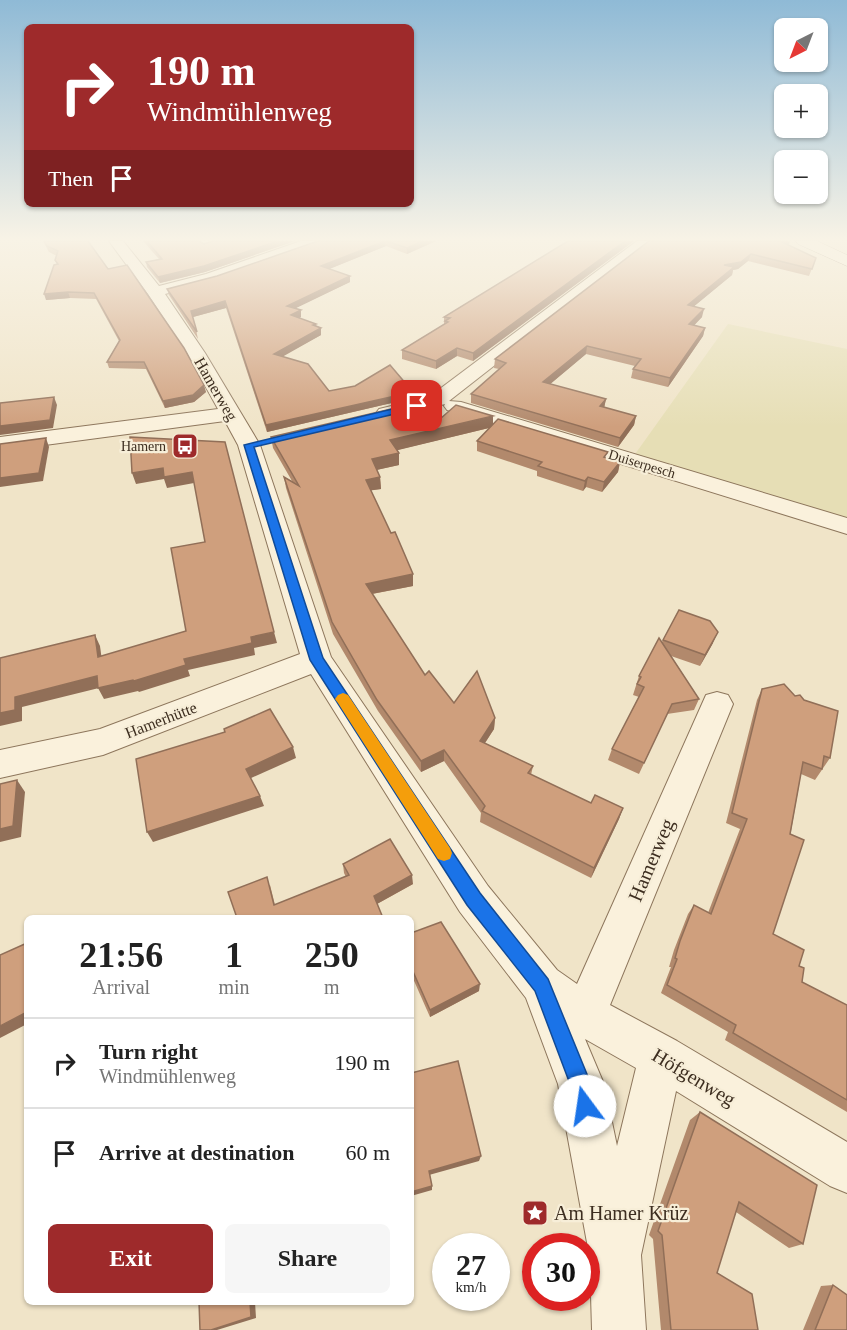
<!DOCTYPE html>
<meta charset="utf-8">
<style>
:root{--surface:#fff;--page:#f6f6f6;--text:#222;--muted:#767676;--line:#e0e0e0;--accent:#9e2a2b}
body{margin:0;font-family:"Times New Roman",serif;background:var(--page);color:var(--text);height:100vh;display:flex;flex-direction:column;font-size:22px;white-space:nowrap}
*{box-sizing:border-box;margin:0}
p{font-size:20px;color:var(--muted)}
.icon{flex:none;width:33px;height:33px;fill:none;stroke:currentColor;stroke-width:2;stroke-linecap:round;stroke-linejoin:round}
.map{position:relative;flex:1;overflow:hidden}
.details{position:absolute;left:24px;top:915px;width:390px;height:390px;display:flex;flex-direction:column;background:var(--surface);border-radius:9px;box-shadow:0 2px 4px #0004}
.details>*{flex:none}
.banner{position:absolute;left:24px;top:24px;width:390px;height:183px;border-radius:9px;box-shadow:0 2px 4px #0004;background:#9e2a2b;color:#fff;overflow:hidden}
.needle{width:39px;rotate:222deg}
.buttons{position:absolute;left:774px;top:18px;display:grid;gap:12px}
.buttons a{display:grid;place-items:center;width:54px;height:54px;border-radius:9px;background:var(--surface);box-shadow:0 2px 4px #0004;font-size:30px}
.speed{position:absolute;left:432px;top:1233px;display:flex;gap:12px;font-size:30px;font-weight:700;text-align:center}
.speed>*{display:grid;place-content:center;width:78px;height:78px;border-radius:50%;background:var(--surface);box-shadow:0 2px 4px #0004;line-height:1}
.speed small{font-size:15px;font-weight:400}
.speed .limit{border:9px solid #d22;background:#fff;color:#111}
.pin{position:absolute;display:grid;place-items:center;width:51px;height:51px;color:#fff;margin:-26px;border-radius:12px;box-shadow:0 3px 9px #0006}
.me{position:absolute;width:66px;margin:-33px;rotate:346deg;stroke-linejoin:round;filter:drop-shadow(0 0 4px #0008)}
.turn{display:flex;align-items:center;gap:21px;height:126px;padding:0 24px;font-size:27px}
.turn .icon{width:78px;height:78px;stroke-width:2.5}
.turn b{display:block;font-size:42px;line-height:51px}
.then{display:flex;align-items:center;height:57px;padding:0 24px;background:#0003;gap:12px;font-size:22px}
.eta{display:flex;justify-content:space-evenly;align-items:center;height:102px;text-align:center}
.eta b{font-size:36px;font-weight:600;line-height:42px}
.button{display:flex;gap:12px;margin-top:auto;padding:12px 24px}
.button a{flex:1;height:69px;border-radius:9px;background:var(--accent);color:#fff;font-size:24px;font-weight:600;line-height:69px;text-align:center}
.button a+a{background:var(--page);color:var(--text)}
ul{padding:0;list-style:none}
li{display:flex;align-items:center;gap:18px;height:90px;padding:0 24px;border-top:2px solid var(--line)}
li div{flex:1}
li b{display:block;font-size:22px}
li em{font-style:normal}
.map>svg:first-child{display:block}
.farmland{fill:#e6deb5}
.lines{fill:none;stroke-linecap:round;stroke-linejoin:round}
.street-casing{stroke:#8d765c;stroke-width:2}
.secondary-casing{stroke:#6f573f;stroke-width:1}
.street{fill:#faf1dc;fill-rule:evenodd}
.secondary{fill:#faf1dc;fill-rule:evenodd}
.wall{fill:#b2896c}
.shaded-wall{fill:#916f58}
.building{fill:#cf9f7d;stroke:#916f58;stroke-width:1.5}
.route{fill:#1a73e8;stroke:#114b97;stroke-width:1.5}
.slow{fill:#f59e0b}
.labels{text-anchor:middle;dominant-baseline:central;stroke-width:4.5;stroke-linejoin:round;paint-order:stroke}
.far-poi-label{font-size:14px;fill:#3d2e20;stroke:#f7eed8;text-anchor:end}
.far-street-label{font-size:14px;fill:#3d2e20;stroke:#f7eed8}
.street-label{font-size:16px;fill:#3d2e20;stroke:#f7eed8}
.near-street-label{font-size:20px;fill:#3d2e20;stroke:#f7eed8}
.near-poi-label{font-size:20px;fill:#3d2e20;stroke:#f7eed8;text-anchor:start}
</style>
<div class="map">
<svg width="847" height="1330" viewBox="0 0 847 1330">
<rect width="100%" height="100%" fill="#f0e4c8"/>
<!-- farmland -->
<path class="farmland" d="M728,324L847,349V521L633,457Z"/>
<g class="lines">
<!-- street casing -->
<g class="street-casing">
<g id="street">
<path d="M109,241H123L159,286L206,274L301,241H321L319,244L218,280L165,294L205,353L260,445L331,657L488,886L557,970L577,984L706,695L717,692L728,695L733,704L610,1005L677,1041L847,1142V1193L830,1186L676,1091L641,1255L646,1330H592L590,1259L558,1084L526,998L460,912L311,674L103,755L0,778V750L100,729L300,654L238,445L225,421L0,451V437L218,409L187,353L148,294ZM585,1039L636,1068L617,1146L604,1084Z"/>
<path d="M637,241H653L449,401L461,402L847,518V534L447,410L444,406L445,404L386,419L379,417L376,413L379,409L429,397Z"/>
</g>
</g>
<!-- secondary casing -->
<g class="secondary-casing">
<path id="secondary" d="M796,241H817L847,255V266L798,244Z"/>
</g>
<!-- street -->
<use href="#street" class="street"/>
<!-- secondary -->
<use href="#secondary" class="secondary"/>
</g>
<!-- wall -->
<g class="wall">
<path d="M43,241H88L108,269L206,392L194,402L165,408L146,369L109,368L107,362L119,341L96,299L70,298L46,300L57,265L55,260L57,256L49,252Z"/>
<path d="M143,241H199L204,244L213,241H295L205,272L160,283L147,267L146,262L159,259Z"/>
<path d="M318,241H436L407,254L386,246L329,269L350,276V282L295,308L301,317L299,318L321,328V335L282,356L329,391L413,392V398L267,432L226,308L193,317L198,339L169,295L167,289L217,276Z"/>
<path d="M568,241H634L473,361L457,356L436,369L402,359V350L444,324V317Z"/>
<path d="M649,241L789,245L816,258L809,276L748,261L738,269L733,270L732,275L694,306L702,317L694,325L705,328L703,336L668,387L631,378L633,369L635,366L586,354L550,384L606,399L604,408L636,416L634,425L618,447L471,403V394L499,369L494,368L495,359Z"/>
<path d="M440,419L493,424L620,462L618,472L602,492L586,487L583,491L537,476V471L477,451V441L489,428L397,450L399,453V465L376,470L380,477L381,489L371,490L413,586L372,594L425,675L454,703L495,718L494,729L485,743L533,766L531,775L591,803L623,808L619,819L591,878L480,822L481,813L444,761L421,772L378,711L333,634L286,488L284,477L292,481L273,448L271,437Z"/>
<path d="M679,610L713,643L700,666L671,656L699,699L694,710L667,714L639,774L608,760L612,749L639,697L633,695L639,676L662,642Z"/>
<path d="M762,689L830,758L815,780L801,774L773,934L799,966L802,982L847,1005V1112L725,1040L728,1032L661,993L671,967H669L674,950L688,914L694,905L708,913L740,829L726,823L757,700Z"/>
<path d="M343,864L413,884L377,904L237,918L270,885L275,905L346,877L344,873Z"/>
<path d="M411,933L479,991L430,1017L411,974Z"/>
<path d="M700,1112L803,1244L789,1248L736,1212L717,1273L758,1330H661L653,1239L649,1235L690,1120Z"/>
<path d="M833,1285L847,1330H803L821,1286Z"/>
</g>
<!-- shaded-wall -->
<g class="shaded-wall">
<path d="M278,241H295L205,272L160,283L158,277Z"/>
<path d="M385,241L386,246L322,272L321,266Z"/>
<path d="M423,241H436L407,254V248Z"/>
<path d="M625,241H634L473,361V353Z"/>
<path d="M790,241L788,248L782,242Z"/>
<path d="M751,254L748,261L738,269L733,270L732,275L686,313L688,305L724,265Z"/>
<path d="M350,276V282L288,312L287,306Z"/>
<path d="M68,292L70,298L46,300L44,294Z"/>
<path d="M225,301L226,308L193,317L191,311Z"/>
<path d="M704,309L702,317L687,333L689,324Z"/>
<path d="M301,310V317L292,321L291,315Z"/>
<path d="M316,324L317,330L321,328V335L275,361L274,354Z"/>
<path d="M705,328L703,336L668,387L670,378Z"/>
<path d="M587,346L586,354L542,391L543,382Z"/>
<path d="M457,348V356L436,369V361Z"/>
<path d="M204,385L206,392L194,402L165,408L163,401Z"/>
<path d="M413,392V398L267,432L266,425Z"/>
<path d="M54,397L57,405L53,428L0,435V426Z"/>
<path d="M606,399L604,408L600,406Z"/>
<path d="M493,416V427L390,452V440Z"/>
<path d="M636,416L634,425L618,447L620,438Z"/>
<path d="M46,438L49,447L43,481L0,487V478Z"/>
<path d="M399,453V465L372,471V459Z"/>
<path d="M620,462L618,472L602,492L604,482Z"/>
<path d="M163,468L192,472L194,483L167,488L164,479L136,484L132,473Z"/>
<path d="M380,477L381,489L367,491L366,480Z"/>
<path d="M588,477L586,487L583,491L585,481Z"/>
<path d="M413,574V586L366,595V584Z"/>
<path d="M274,632L277,643L254,648L255,655L188,670L190,676L139,692L138,691L104,699L98,688L251,637Z"/>
<path d="M718,632L713,643L700,666L705,655Z"/>
<path d="M95,635L100,646L103,668L98,657Z"/>
<path d="M97,676L103,687L22,707V721L0,726V713L15,697Z"/>
<path d="M495,718L494,729L479,752L480,741Z"/>
<path d="M293,747L296,758L249,779L246,769Z"/>
<path d="M444,750V761L421,772V761Z"/>
<path d="M17,780L25,792L21,837L0,842V829Z"/>
<path d="M260,796L264,806L153,842L147,832Z"/>
<path d="M623,808L619,819L591,878L594,868Z"/>
<path d="M412,875L413,884L375,905L374,896Z"/>
<path d="M480,984L479,991L430,1017V1010Z"/>
<path d="M27,1012V1024L0,1038V1026Z"/>
<path d="M481,1156L479,1161L429,1175V1171Z"/>
<path d="M432,1186V1190L411,1196V1192Z"/>
<path d="M250,1302H255L256,1318L217,1330H211Z"/>
</g>
<!-- building -->
<g class="building">
<path d="M44,241H88L108,269L127,265L184,348L204,385L193,395L163,401L144,362H107L120,340L94,293L68,292L44,294L54,265L58,264L55,260L58,251L47,246Z"/>
<path d="M147,241H199L204,244L213,241H278L204,266L158,277L146,262L162,259Z"/>
<path d="M318,241H385L321,266L350,276L287,306L301,310L291,315L316,324L313,325L321,328L274,354L308,364L329,391L355,386L390,365L413,392L266,425L225,301L191,311L197,332L167,289L217,276Z"/>
<path d="M386,241H423L407,248Z"/>
<path d="M568,241H625L473,353L457,348L436,361L402,350L448,322L445,321L450,318L444,317Z"/>
<path d="M649,241H788L782,242L816,258L812,269L751,254L741,262L724,265L734,267L688,305L704,309L689,324L705,328L670,378L633,369L641,359L587,346L543,382L606,399L600,406L636,416L620,438L471,394L506,363L495,359Z"/>
<path d="M54,397L50,420L0,426V403Z"/>
<path d="M425,401L440,419L456,405L493,416L390,440L399,453L372,459L380,477L366,480L391,533L395,532L413,574L366,584L425,675L429,671L454,703L477,671L495,718L480,741L533,766L528,773L591,803L595,795L623,808L594,868L482,811L485,806L444,750L421,761L377,700L332,622L284,477L299,486L271,437Z"/>
<path d="M498,419L608,452L604,457L620,462L604,482L588,477L585,481L538,466L542,462L477,441Z"/>
<path d="M130,437L225,442L274,632L251,637L252,643L184,659L186,665L134,681L133,680L98,688L97,676L15,697V710L0,713V658L95,635L98,657L186,631L171,548L205,542L192,472L164,477L163,468L132,473Z"/>
<path d="M46,438L39,473L0,478V444Z"/>
<path d="M679,610L710,621L718,632L705,655L663,640Z"/>
<path d="M659,638L699,699L672,704L644,763L612,749L644,687L637,684L641,677L639,676Z"/>
<path d="M784,684L795,696L800,695L804,700L838,711L830,758L824,756L822,769L803,762L790,834L804,840L773,934L804,950L799,966L804,968L802,982L847,1005V1100L733,1033L736,1025L667,985L677,959L675,958L680,941L694,905L711,914L747,819L732,813L762,689Z"/>
<path d="M270,709L293,747L246,769L260,796L147,832L136,759L225,732L224,729Z"/>
<path d="M17,780L13,826L0,829V784Z"/>
<path d="M390,839L412,875L374,896L383,918H237L228,892L267,877L274,905L349,875L343,864Z"/>
<path d="M441,922L480,984L430,1010L411,967V933Z"/>
<path d="M27,943V1012L0,1026V955Z"/>
<path d="M458,1061L481,1156L429,1171L432,1186L411,1192V1073Z"/>
<path d="M700,1112L817,1185L803,1244L739,1202L717,1273L752,1294L758,1330H671L662,1235L658,1231Z"/>
<path d="M833,1285L847,1295V1330H815Z"/>
<path d="M199,1302H250L251,1317L211,1330H200Z"/>
</g>
<!-- sky -->
<linearGradient id="sky" x2="0" y2="1"><stop stop-color="#8fbad6"/><stop offset="0.56" stop-color="#f8f3e6"/><stop offset="1" stop-color="#f8f3e6" stop-opacity="0"/></linearGradient>
<rect width="847" height="427" fill="url(#sky)"/>
<!-- route -->
<path class="route" d="M417,403L421,406L420,408L254,447L323,658L480,893L548,979L591,1084L595,1106L592,1113L585,1116L578,1113L570,1084L535,991L467,905L310,660L244,445Z"/>
<!-- slow -->
<path class="slow" d="M343,693L348,695L450,848L452,853L450,859L444,861L438,859L338,703L335,699L338,695Z"/>
<!-- icons -->
<defs>
<g id="bus-square" transform="scale(1.35)"><rect x="-9" y="-9" width="18" height="18" rx="4" fill="#9e2a2b" stroke="#f7eed8"/><path d="M-5-6H5V4H4V6H2V4H-2V6H-4V4H-5ZM-3.5-4V0h7V-4ZM-3.5 1.2v1.5H-2V1.2ZM2 1.2v1.5H3.5V1.2Z" fill="#fff"/></g>
<g id="sight-square" transform="scale(1.35)"><rect x="-9" y="-9" width="18" height="18" rx="4" fill="#9e2a2b" stroke="#f7eed8"/><path d="M0-6L1.8-2.2L6-1.7L2.9 1.2L3.7 5.4L0 3.3L-3.7 5.4L-2.9 1.2L-6-1.7L-1.8-2.2Z" fill="#fff"/></g>
</defs>
<g fill-rule="evenodd">
<use href="#bus-square" x="185" y="446"/>
<use href="#sight-square" x="535" y="1213"/>
</g>
<g class="labels">
<!-- far-poi labels -->
<g class="far-poi-label">
<text x="166" y="446">Hamern</text>
</g>
<!-- far-street labels -->
<g class="far-street-label">
<text transform="translate(642 464) rotate(17)">Duiserpesch</text>
</g>
<!-- street labels -->
<g class="street-label">
<text transform="translate(216 389) rotate(60)">Hamerweg</text>
<text transform="translate(161 720) rotate(-21)">Hamerhütte</text>
</g>
<!-- near-street labels -->
<g class="near-street-label">
<text transform="translate(651 860) rotate(-67)">Hamerweg</text>
<text transform="translate(694 1077) rotate(31)">Höfgenweg</text>
</g>
<!-- near-poi labels -->
<g class="near-poi-label">
<text x="554" y="1213">Am Hamer Krüz</text>
</g>
</g>
</svg>
<div class="buttons">
<a><svg class="needle" viewBox="-14 -14 28 28"><path d="M0-13l5 13h-10z" fill="#e53935"/><path d="M0 13l5-13h-10z" fill="#767676"/></svg></a>
<a>+</a>
<a>−</a>
</div>
<div class="speed"><div>27<small>km/h</small></div><div class="limit">30</div></div>
<div class="pin" style="left:417px;top:406px;background:#d93025"><svg class="icon" aria-label="arrive" viewBox="0 0 24 24"><path d="M6 21V4h12l-3 4 3 4H6"/></svg></div>
<svg class="me" style="left:585px;top:1106px" viewBox="-20 -20 40 40"><circle r="19" fill="#fff"/><path d="M0-13L10 11 0 6-10 11z" fill="#1a73e8"/></svg>
<div class="banner">
<div class="turn"><svg class="icon" aria-label="right" viewBox="0 0 24 24"><path d="M7 20v-9h11M14 6l5 5-5 5"/></svg><div><b>190 m</b>Windmühlenweg</div></div>
<div class="then">Then<svg class="icon" aria-label="arrive" viewBox="0 0 24 24"><path d="M6 21V4h12l-3 4 3 4H6"/></svg></div>
</div>
<section class="details">
<div class="eta">
<div><b>21:56</b><p>Arrival</p></div>
<div><b>1</b><p>min</p></div>
<div><b>250</b><p>m</p></div>
</div>
<ul>
<li><svg class="icon" aria-label="right" viewBox="0 0 24 24"><path d="M7 20v-9h11M14 6l5 5-5 5"/></svg><div><b>Turn right</b><p>Windmühlenweg</p></div><em>190 m</em></li>
<li><svg class="icon" aria-label="arrive" viewBox="0 0 24 24"><path d="M6 21V4h12l-3 4 3 4H6"/></svg><div><b>Arrive at destination</b></div><em>60 m</em></li>
</ul>
<div class="button"><a>Exit</a><a>Share</a></div>
</section>
</div>
